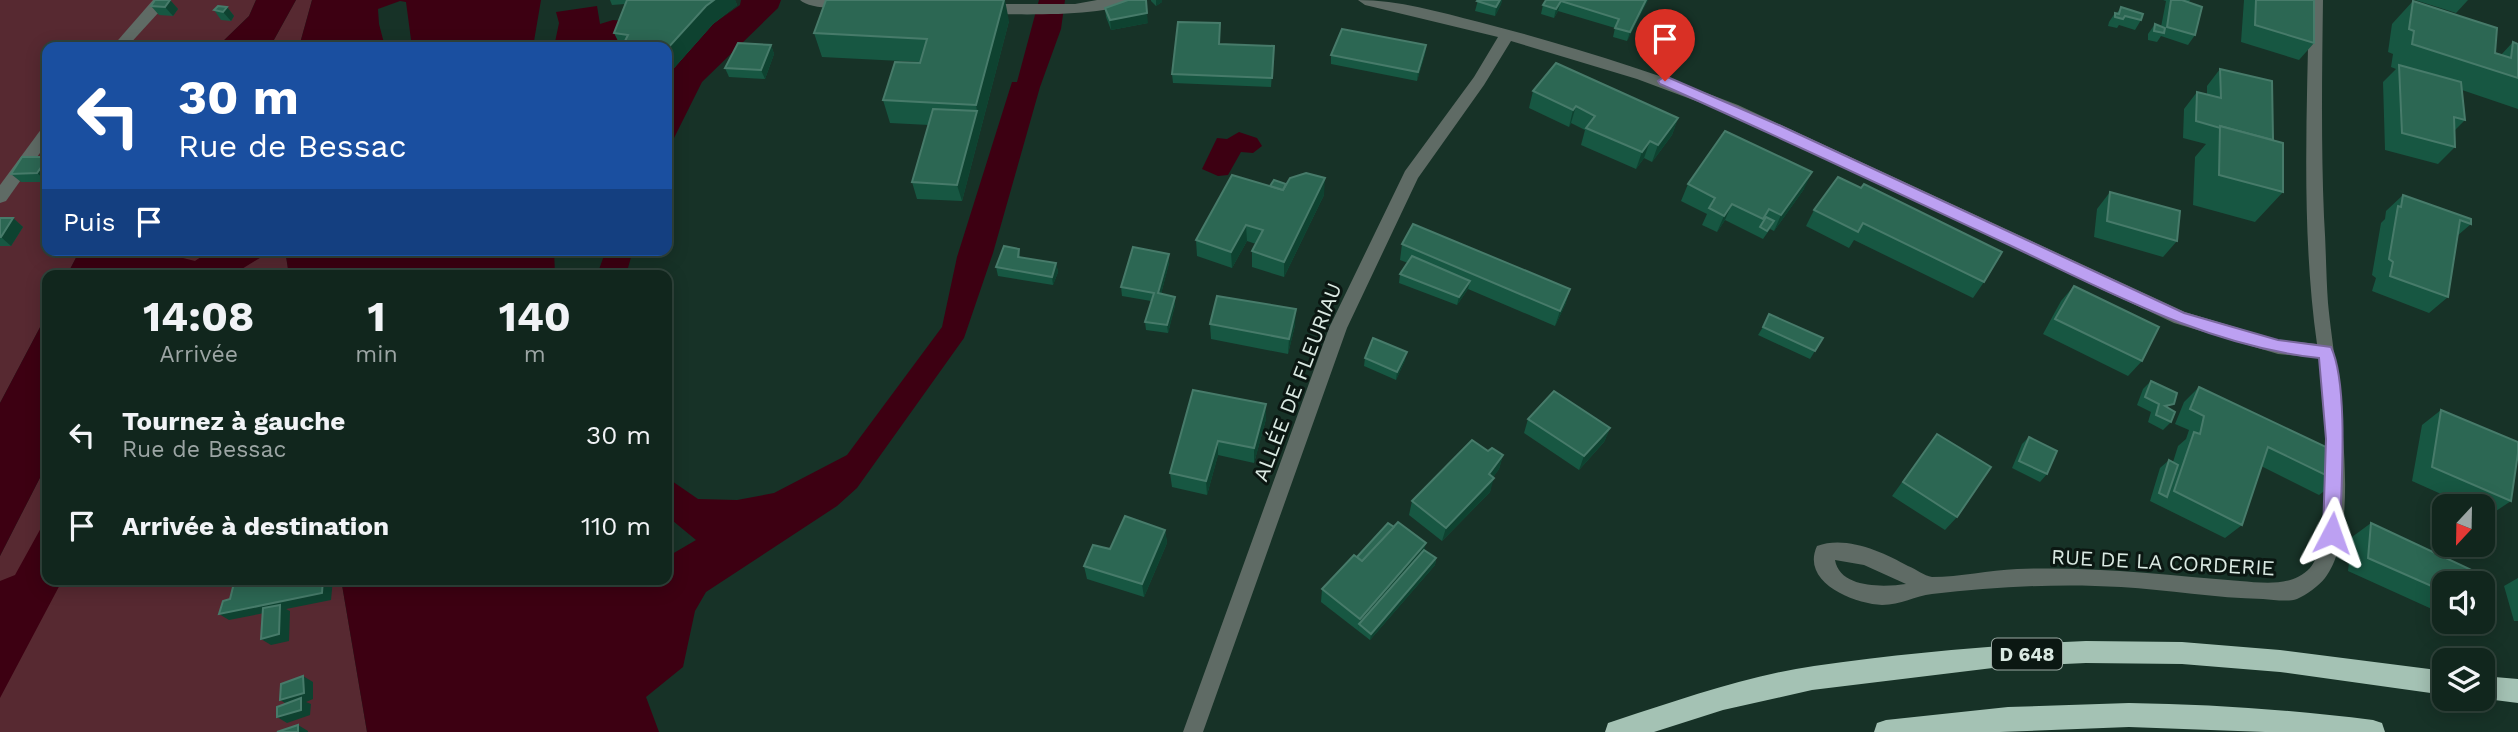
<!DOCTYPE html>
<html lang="fr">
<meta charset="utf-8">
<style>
:root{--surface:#11261d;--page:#1a2e26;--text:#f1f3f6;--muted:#9ca5a4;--line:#30433b}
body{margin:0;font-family:"Work Sans",sans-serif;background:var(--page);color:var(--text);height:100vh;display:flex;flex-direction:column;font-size:26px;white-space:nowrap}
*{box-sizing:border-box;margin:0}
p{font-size:23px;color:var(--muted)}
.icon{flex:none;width:38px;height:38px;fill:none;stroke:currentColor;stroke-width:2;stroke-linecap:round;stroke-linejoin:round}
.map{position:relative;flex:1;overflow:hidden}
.drawer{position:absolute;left:42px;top:270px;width:630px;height:315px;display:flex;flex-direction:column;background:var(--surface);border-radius:14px;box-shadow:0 4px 18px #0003,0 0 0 2px var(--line)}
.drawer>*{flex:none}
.guide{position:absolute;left:42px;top:42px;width:630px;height:214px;border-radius:14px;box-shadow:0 4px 18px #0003,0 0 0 2px var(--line);background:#1a4fa0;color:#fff;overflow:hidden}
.needle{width:46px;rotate:202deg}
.tools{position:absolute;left:2432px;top:494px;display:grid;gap:14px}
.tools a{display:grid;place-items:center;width:63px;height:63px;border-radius:14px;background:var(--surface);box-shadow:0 4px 18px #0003,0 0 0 2px var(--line);font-size:35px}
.pin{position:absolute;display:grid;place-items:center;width:60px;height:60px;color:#fff;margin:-72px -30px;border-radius:50% 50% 50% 0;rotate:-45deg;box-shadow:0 0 7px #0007}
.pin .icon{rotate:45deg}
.me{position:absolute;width:77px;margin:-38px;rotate:4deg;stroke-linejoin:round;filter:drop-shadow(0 0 5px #0008)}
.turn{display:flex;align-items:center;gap:24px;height:147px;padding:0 21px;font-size:32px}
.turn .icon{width:91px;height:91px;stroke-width:2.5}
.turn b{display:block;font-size:49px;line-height:60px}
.then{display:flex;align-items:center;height:66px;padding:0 21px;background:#0003;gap:14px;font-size:26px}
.eta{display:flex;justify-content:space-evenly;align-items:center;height:119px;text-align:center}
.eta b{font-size:42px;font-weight:700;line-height:49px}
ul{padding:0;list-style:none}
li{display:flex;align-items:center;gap:21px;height:91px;padding:0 21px}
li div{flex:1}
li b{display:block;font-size:26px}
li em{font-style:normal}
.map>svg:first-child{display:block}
.green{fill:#572931}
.water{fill:#3d0012}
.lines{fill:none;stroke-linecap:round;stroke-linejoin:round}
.street{fill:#5f6b65;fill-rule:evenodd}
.highway{fill:#a4c2b4;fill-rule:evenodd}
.wall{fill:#175742}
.shaded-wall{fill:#0e4230}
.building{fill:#2c6753;stroke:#477b6a;stroke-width:2}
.route{fill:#bca0f2;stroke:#7a689d;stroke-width:2}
.labels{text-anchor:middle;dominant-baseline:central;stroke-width:6;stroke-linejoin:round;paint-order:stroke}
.shield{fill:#0b1712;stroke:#9caaa4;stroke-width:2}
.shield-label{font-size:19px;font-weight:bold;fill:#dae9e2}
.street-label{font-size:21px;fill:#dae9e2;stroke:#0b1712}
</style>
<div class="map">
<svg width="2518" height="732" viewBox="0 0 2518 732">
<rect width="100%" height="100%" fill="#173227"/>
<!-- green -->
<g class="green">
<path d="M0,0H256L249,16L217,47H47V250H80L67,275H47V314L0,403Z"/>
<path d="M296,0H312L299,47H270Z"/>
<path d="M151,250H285L289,275H155Z"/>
<path d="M47,464V579H341L367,732H0V556Z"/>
</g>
<!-- water -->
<g class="water">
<path d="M256,0H296L270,47H217L249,16Z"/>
<path d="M312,0H541L533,47H412L406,2L400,1L378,9L379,24L385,47H299Z"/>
<path d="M741,0H781L778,8L702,82L667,152V76L713,24L740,5Z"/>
<path d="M1039,0H1065L1061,29L1040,87L993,253L964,338L857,488L837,506L706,592L695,611L683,667L646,697L659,732H367L341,579H667V557L696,540L667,516V474L669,479L698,499L737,500L774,493L847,455L942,327L957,257L1012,82H1017Z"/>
<path d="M597,6L600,24L613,20L635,22L624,47H554L559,23L556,12Z"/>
<path d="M1239,132L1257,138L1262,146L1253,153L1241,152L1228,175L1218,176L1202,169L1217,138L1227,139Z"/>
<path d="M80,250H151L195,261L211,250H273L232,275H67Z"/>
<path d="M285,250H554L555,275H289Z"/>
<path d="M606,250H633L626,275H597Z"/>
<path d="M47,314V464L0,556V403Z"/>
<path d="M47,517V579H63L0,698V581L15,575Z"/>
</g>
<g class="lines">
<!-- street -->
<g class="street">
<path d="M153,0H170L127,47H112Z"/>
<path d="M800,0H855L856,2C847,11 809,9 800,0Z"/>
<path d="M1097,0H1131C1114,18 1013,14 985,14L978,9L985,4H1075Z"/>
<path d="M1358,0C1399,0 1439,12 1479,22C1565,44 1654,72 1738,105L2185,312L2278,340L2317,344C2301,231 2307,114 2309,0H2323C2322,73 2321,145 2324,217C2326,246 2326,275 2328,303C2334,368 2365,527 2325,578C2319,586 2306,595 2297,599C2288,602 2274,600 2263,599C2216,598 2168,590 2121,587C2058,583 1994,587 1932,594C1915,596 1901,605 1882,605C1855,604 1800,583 1817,546C1846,535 1883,552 1908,566C1916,569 1924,576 1932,577C1960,577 1989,570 2017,569C2092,566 2166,575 2240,581C2264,583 2292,587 2310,568C2336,539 2324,399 2319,358L2278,354L2174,323L1728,113L1637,79L1511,41L1484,85L1418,178L1347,328L1203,732H1183L1329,328L1405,171L1474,77L1498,37L1365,5ZM1835,560L1864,565L1906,584C1885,587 1840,589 1835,560Z"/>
<path d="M47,126V143L6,201L0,203V185L42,128Z"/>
</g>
<!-- highway -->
<g class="highway">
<path d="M2086,641L2182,642L2280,650L2445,671V695L2280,672L2182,664L2086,663L2001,667L1812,690L1723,710L1654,732H1605L1608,723L1617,720C1682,699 1746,676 1814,666C1904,653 1995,645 2086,641Z"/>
<path d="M2483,676L2518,679V703L2479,698H2483Z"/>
<path d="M2129,703C2211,704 2292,710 2373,720L2382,723L2385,732H2265L2129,727L2000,732H1874L1877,723L1886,720L2008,707Z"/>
</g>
</g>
<!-- wall -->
<g class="wall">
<path d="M170,0L178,9L173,16L159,15L151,6Z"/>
<path d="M610,0H735L737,5L713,24L667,76V47H621L614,33L625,4L612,5Z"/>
<path d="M1151,0H1162V2L1156,6L1151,1Z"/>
<path d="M1478,0H1502L1501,4L1495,16L1475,11Z"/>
<path d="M1546,0H1648L1627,41L1613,37L1615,28L1558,11L1554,18L1541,14L1543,5Z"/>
<path d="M2163,0H2190L2189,2L2195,35L2188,45L2161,36L2157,42L2148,40V34L2155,24L2161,27L2166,1Z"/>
<path d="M2244,0H2314V43L2299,60L2241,42Z"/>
<path d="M2415,0H2468L2456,13Z"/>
<path d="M2413,1L2495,53L2501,55L2513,42L2518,44V109L2462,90L2465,120L2455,130V147L2438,164L2385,150L2383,82L2396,69L2391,67L2393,54L2388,52L2392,24Z"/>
<path d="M227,7L234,16L231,21L221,20L214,10Z"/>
<path d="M2121,7L2141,20L2135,30L2119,25L2117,28L2108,26L2109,22L2115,13H2117Z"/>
<path d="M1105,8L1148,23L1111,30L1106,17Z"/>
<path d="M1009,21L962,201L917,199L912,182L929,125L890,123L883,100L920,62L822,57L814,33Z"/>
<path d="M1220,23L1219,44L1274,46L1271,87L1173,83L1172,74Z"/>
<path d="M771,45L774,54L765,79L729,77L725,68Z"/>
<path d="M1426,45L1425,54L1417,81L1331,64V55Z"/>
<path d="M2220,69L2273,140L2283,192L2255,222L2193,205L2195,157L2206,144L2183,138L2184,109L2197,92L2207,95V86Z"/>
<path d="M1533,91L1678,118L1672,135L1652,162L1644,158L1636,169L1581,145L1585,130L1571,123L1569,127L1529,108Z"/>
<path d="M47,157V182H21L11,174Z"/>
<path d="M1838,177L1984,282L1973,298L1854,240L1849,248L1806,226L1814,210Z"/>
<path d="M1286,184L1324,195L1284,277L1252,267V251L1256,244L1247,241L1232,268L1197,256L1196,240L1270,186Z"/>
<path d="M1688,184L1804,189L1774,231L1770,229L1763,239L1725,220L1717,232L1702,225L1707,214L1681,201Z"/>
<path d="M2110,192L2177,241L2163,257L2094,237L2097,209Z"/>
<path d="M2403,195L2471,224L2457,236L2448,297L2429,313L2372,291L2376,278L2372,275L2381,223L2385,219L2386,211Z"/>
<path d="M0,218H13L23,227L11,246H0Z"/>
<path d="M1402,244L1570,289L1565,305L1555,326L1468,289L1457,305L1399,283L1400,274L1408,263L1400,260Z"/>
<path d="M1019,249L1020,257L1056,263L1058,272L1053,285L998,276L996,267Z"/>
<path d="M1169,254V263L1161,294L1175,305L1168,333L1146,330L1145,322L1151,301L1122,296L1121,287Z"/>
<path d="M2074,286L2142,361L2128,376L2043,334L2061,301Z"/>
<path d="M1210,324L1295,325L1288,354L1211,339Z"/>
<path d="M1763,327L1823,338L1810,359L1758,335Z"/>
<path d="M1365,358L1405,360L1396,380L1364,366Z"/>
<path d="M2151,381L2171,422L2163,430L2148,422L2151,412L2137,405L2143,389Z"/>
<path d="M2199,387L2338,481L2319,495L2261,466L2242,525L2225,538L2150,501L2160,468L2169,460L2173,462L2178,446L2186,439L2189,430L2175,424L2184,402Z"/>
<path d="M1266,404V419L1254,463L1218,455L1207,495L1172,487L1170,473Z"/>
<path d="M2441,410L2511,501L2490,515L2483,512V506H2468L2412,481L2422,425Z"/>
<path d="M1528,419L1610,428L1604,442L1579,470L1524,433Z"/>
<path d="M1937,434L1957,517L1945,530L1892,496Z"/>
<path d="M2029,437L2047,474L2040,482L2012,468L2022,444Z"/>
<path d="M1488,451L1503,455L1499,469L1493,477L1490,492L1442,541L1409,515L1412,501Z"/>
<path d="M2371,523L2493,580L2492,600L2487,611L2483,613V583H2445V615L2348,571L2352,537Z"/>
<path d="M1165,530L1167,543L1144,597L1087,579L1084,566Z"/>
<path d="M1424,550L1436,558L1435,565L1370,640L1321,602L1322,589L1357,557Z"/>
<path d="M2518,578V621H2514L2504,586Z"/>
</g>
<!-- shaded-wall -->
<g class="shaded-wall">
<path d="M170,0L178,9L173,16L165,7Z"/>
<path d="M714,0H735L737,5L713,24L667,76V49L706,6Z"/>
<path d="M1004,0H1005L1009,21L962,201L957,185L977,111L976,105Z"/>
<path d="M1156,0H1162V2L1156,6Z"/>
<path d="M1500,0H1502L1501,4L1495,16L1496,7Z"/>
<path d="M1646,0H1648L1646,4L1627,41L1630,32Z"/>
<path d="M1561,1L1558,11L1554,18L1556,9Z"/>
<path d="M227,7L234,16L231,21L223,12Z"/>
<path d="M1147,13L1148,23L1111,30L1110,20Z"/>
<path d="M771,45L774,54L765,79L761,70Z"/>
<path d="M1426,45L1425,54L1417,81L1418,72Z"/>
<path d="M1576,106L1571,123L1569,127L1573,110Z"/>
<path d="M1678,118L1672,135L1652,162L1658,145Z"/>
<path d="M1650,141L1644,158L1636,169L1642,152Z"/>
<path d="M47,159V182L37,173Z"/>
<path d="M1812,172L1804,189L1774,231L1781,215Z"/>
<path d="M1325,178L1324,195L1284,277V262Z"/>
<path d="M1732,204L1725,220L1717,232L1724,216Z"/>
<path d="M13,218L23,227L11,246L1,237Z"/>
<path d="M1246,225L1247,241L1232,268L1231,252Z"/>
<path d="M1169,254V263L1159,302L1158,293Z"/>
<path d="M1056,263L1058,272L1053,285L1052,277Z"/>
<path d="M1470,281L1468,289L1457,305L1459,297Z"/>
<path d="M1570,289L1565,305L1555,326L1560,311Z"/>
<path d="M1175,297V305L1168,333L1167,325Z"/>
<path d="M1296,309L1295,325L1288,354L1289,339Z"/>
<path d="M1407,352L1405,360L1396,380L1397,372Z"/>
<path d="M1266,404V419L1254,463V448Z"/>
<path d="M1610,428L1604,442L1579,470L1584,456Z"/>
<path d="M1218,441V455L1207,495L1206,481Z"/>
<path d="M1503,455L1499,469L1490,482L1494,478L1490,492L1442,541L1446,528L1489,474Z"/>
<path d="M1165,530L1167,543L1144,597L1142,584Z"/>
<path d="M1426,543L1423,557L1359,624L1358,631L1360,619Z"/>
<path d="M1436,558L1435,565L1370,640L1371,634Z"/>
<path d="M323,579H333L331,600L286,609L290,611L289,641L271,645L261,639L280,610L229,620L219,614Z"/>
<path d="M303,676L313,682V699L306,702L311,704L310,715L287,723L277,717L290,706L280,700Z"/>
<path d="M298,725L308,731V732H298Z"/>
</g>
<!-- building -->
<g class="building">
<path d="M155,0H170L165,7L151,6Z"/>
<path d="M627,0H714L706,6L667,49V47H622L628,35L614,33Z"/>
<path d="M826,0H1004L976,105L883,100L895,62L920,63L927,39L814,33Z"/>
<path d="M1128,0H1146L1147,13L1110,20L1105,8Z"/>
<path d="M1478,0H1500L1496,7L1477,1Z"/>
<path d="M1546,0H1646L1630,32L1615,28L1619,19L1561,1L1556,9L1543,5Z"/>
<path d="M2171,0H2182L2202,7L2195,35L2167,27Z"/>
<path d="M2256,0H2314V43L2255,25Z"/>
<path d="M2413,1L2497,28L2495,53L2511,58L2513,42L2518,44V78L2412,44L2414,31L2409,29Z"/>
<path d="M218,6L227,7L223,12L214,10Z"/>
<path d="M2121,7L2143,14L2141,20L2125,16L2123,19L2115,17V13L2119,14Z"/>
<path d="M1178,22L1220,23L1219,44L1274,46L1272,78L1172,74Z"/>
<path d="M2155,24L2165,28L2164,33L2154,31Z"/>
<path d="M1342,29L1426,45L1418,72L1331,55Z"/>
<path d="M120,41L139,44L136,47H115Z"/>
<path d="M738,43L771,45L761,70L725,68Z"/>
<path d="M1556,63L1678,118L1658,145L1650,141L1642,152L1586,128L1595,116L1576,106L1573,110L1533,91Z"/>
<path d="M2399,65L2461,82L2465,120L2454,117L2455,147L2402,133Z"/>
<path d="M2220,69L2272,81L2273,140L2220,126V128L2196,121L2197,92L2221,98Z"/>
<path d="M933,109L977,111L957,185L912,182Z"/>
<path d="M2220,126L2283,143V192L2219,175Z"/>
<path d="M1725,131L1812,172L1781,215L1769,209L1763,219L1732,204L1724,216L1709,208L1715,198L1688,184Z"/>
<path d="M22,157H47V159L37,173L11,174Z"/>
<path d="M1306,173L1325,178L1284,262L1252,251L1263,230L1246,225L1231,252L1196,240L1232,175L1283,190L1290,178Z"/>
<path d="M1838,177L1861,188L1864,184L2002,252L1984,282L1863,223L1858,232L1814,210Z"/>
<path d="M1274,180L1286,184L1283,190L1270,186Z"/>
<path d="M2110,192L2180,211L2177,241L2107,221Z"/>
<path d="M2403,195L2471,219V224L2460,220L2448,297L2390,276L2393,262L2389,259L2398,206L2401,207Z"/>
<path d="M1766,217L1774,221L1767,231L1760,227Z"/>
<path d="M0,218H13L1,237H0Z"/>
<path d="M1413,224L1570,289L1560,311L1402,244Z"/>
<path d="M1004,246L1019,249L1018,257L1056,263L1052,277L996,267Z"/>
<path d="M1133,247L1169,254L1158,293L1175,297L1167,325L1145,322L1154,293L1121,287Z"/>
<path d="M1412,256L1470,281L1459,297L1400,274Z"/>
<path d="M2074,286L2159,327L2142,361L2055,319Z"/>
<path d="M1217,296L1296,309L1289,339L1210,324Z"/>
<path d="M1769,314L1823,338L1815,351L1763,327Z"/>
<path d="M1373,338L1407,352L1397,372L1365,358Z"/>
<path d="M2151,381L2177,393L2174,404L2165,406L2175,412L2171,422L2156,415L2159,404L2145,397Z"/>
<path d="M2199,387L2341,454L2338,481L2268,447L2242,525L2174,491L2194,432L2200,434L2204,416L2190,409Z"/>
<path d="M1193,390L1266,404L1254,448L1218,441L1206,481L1170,473Z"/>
<path d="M1554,391L1610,428L1584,456L1528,419Z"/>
<path d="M2441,410L2518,442V453L2511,501L2432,467Z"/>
<path d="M1937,434L1991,467L1957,517L1903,482Z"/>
<path d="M2029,437L2057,451L2047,474L2019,461Z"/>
<path d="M1472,440L1488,451L1492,448L1503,455L1489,474L1494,478L1446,528L1412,501Z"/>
<path d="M2169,460L2178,465L2167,497L2159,493Z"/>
<path d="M1125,516L1165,530L1142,584L1084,566L1093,545L1110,549Z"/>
<path d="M1398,522L1426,543L1360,619L1322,589L1354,555L1362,561Z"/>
<path d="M1388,523L1394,527L1362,561L1357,557Z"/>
<path d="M2371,523L2493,580L2492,600L2487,611L2483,610V583H2445V592L2368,558Z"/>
<path d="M1424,550L1436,558L1371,634L1359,624Z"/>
<path d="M235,579H323L322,593L219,614L223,601L230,599Z"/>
<path d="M280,605L279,634L261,639L263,608Z"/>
<path d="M303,676L304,693L280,700L281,684Z"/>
<path d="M301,698V710L277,717V707Z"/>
<path d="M298,725V732H277Z"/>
</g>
<!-- route -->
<path class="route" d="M1665,76L1781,126L2184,313L2278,340L2331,347C2349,385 2341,489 2340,533L2338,539L2332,541L2326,539L2323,533L2326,439L2319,358C2207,346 2107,291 2007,244C1891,190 1776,135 1660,84L1658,81Z"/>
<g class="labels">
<!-- shield labels -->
<rect class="shield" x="1992" y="638.5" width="70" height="31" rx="5"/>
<g class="shield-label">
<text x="2027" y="654">D 648</text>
</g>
<!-- street labels -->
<g class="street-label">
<text transform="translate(1297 382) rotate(-69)">ALLÉE DE FLEURIAU</text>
<text transform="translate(2163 562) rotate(3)">RUE DE LA CORDERIE</text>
</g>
</g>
</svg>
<div class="tools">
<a><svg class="needle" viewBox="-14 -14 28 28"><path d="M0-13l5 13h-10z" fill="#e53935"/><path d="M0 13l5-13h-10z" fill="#9ca5a4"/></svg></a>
<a><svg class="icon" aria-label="sound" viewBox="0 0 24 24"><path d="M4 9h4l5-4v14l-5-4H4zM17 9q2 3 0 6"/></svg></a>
<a><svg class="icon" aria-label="layers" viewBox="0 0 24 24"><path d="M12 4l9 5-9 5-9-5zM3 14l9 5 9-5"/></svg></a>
</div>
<div class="pin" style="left:1665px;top:81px;background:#d93025"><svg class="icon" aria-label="arrive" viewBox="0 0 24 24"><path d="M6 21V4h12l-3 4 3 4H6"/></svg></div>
<svg class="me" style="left:2332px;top:533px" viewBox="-20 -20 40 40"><path d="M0-17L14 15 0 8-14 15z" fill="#bca0f2" stroke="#fff" stroke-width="4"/></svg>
<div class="guide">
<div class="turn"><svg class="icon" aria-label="left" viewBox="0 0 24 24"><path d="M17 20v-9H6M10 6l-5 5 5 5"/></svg><div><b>30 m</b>Rue de Bessac</div></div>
<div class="then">Puis<svg class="icon" aria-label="arrive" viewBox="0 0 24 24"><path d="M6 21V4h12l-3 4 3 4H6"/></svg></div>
</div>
<section class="drawer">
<div class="eta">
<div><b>14:08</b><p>Arrivée</p></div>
<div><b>1</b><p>min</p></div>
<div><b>140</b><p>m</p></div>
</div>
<ul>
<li><svg class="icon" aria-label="left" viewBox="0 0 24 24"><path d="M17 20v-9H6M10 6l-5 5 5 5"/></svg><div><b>Tournez à gauche</b><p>Rue de Bessac</p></div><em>30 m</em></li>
<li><svg class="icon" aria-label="arrive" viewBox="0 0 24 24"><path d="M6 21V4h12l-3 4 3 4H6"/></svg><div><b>Arrivée à destination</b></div><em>110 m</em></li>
</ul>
</section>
</div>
